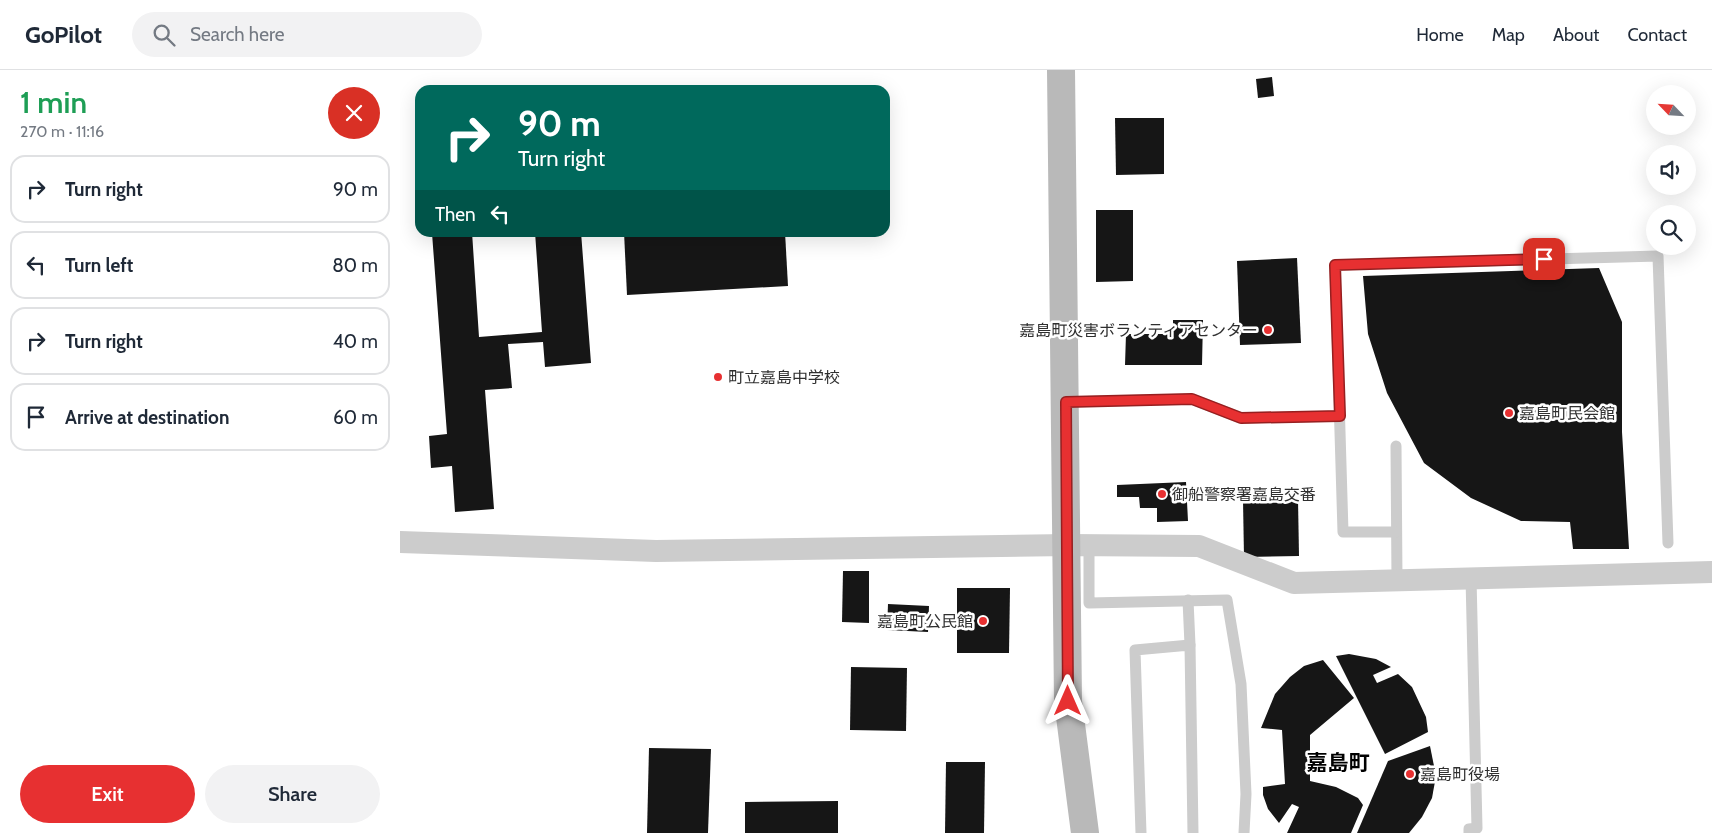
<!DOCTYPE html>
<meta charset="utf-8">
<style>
:root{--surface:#fff;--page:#f2f2f3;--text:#1f2937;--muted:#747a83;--line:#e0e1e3;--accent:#e73031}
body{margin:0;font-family:Cabin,"Noto Sans JP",sans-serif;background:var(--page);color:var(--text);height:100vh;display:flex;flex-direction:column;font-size:19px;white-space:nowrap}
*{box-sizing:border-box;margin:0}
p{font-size:16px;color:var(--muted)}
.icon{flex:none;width:28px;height:28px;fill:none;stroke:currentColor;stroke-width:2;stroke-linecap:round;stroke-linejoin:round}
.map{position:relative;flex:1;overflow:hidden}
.side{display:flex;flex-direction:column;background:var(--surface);width:400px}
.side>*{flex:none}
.hud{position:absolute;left:15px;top:15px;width:475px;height:152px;border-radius:15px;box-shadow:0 5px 20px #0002;background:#00695c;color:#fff;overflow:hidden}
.needle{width:32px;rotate:295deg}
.tools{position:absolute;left:1246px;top:15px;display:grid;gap:10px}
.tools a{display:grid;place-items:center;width:50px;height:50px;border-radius:50%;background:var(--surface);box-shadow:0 5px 20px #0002;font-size:25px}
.pin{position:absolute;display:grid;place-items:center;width:42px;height:42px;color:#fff;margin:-21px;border-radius:10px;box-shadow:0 2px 8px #0006}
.me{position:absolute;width:55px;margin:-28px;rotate:0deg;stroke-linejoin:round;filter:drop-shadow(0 0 4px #0008)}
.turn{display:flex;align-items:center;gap:18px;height:105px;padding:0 20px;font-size:22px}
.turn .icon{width:65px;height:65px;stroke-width:2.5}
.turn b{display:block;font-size:35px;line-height:42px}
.then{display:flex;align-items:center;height:48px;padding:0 20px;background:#0003;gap:10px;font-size:19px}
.round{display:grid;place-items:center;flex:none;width:52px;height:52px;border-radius:26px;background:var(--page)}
.summary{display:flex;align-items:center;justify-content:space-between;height:85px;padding:0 20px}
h1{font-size:30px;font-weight:600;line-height:38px;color:#1e9e55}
.action{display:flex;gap:10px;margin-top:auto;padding:10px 20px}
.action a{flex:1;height:58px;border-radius:30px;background:var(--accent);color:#fff;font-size:20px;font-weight:600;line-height:58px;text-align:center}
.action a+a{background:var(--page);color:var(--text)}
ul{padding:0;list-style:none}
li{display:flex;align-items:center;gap:15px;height:68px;margin:0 10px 8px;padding:0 10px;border:2px solid var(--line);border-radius:15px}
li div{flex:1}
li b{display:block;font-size:19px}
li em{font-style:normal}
header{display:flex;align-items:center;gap:30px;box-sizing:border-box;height:70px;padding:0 25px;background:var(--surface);border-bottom:1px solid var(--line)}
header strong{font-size:24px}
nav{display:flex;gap:28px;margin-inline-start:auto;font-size:18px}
.search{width:350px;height:45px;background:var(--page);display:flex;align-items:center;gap:12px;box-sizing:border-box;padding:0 18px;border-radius:28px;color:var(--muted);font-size:19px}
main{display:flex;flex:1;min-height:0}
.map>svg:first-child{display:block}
.building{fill:#161616}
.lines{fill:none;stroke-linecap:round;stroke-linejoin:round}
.lane{stroke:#ccc;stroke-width:11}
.street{stroke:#ccc;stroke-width:22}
.secondary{stroke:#b9b9b9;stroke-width:28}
.route-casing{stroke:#961f20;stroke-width:12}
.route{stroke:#e73031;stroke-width:9}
.poi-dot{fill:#e73031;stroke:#fff;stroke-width:2}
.labels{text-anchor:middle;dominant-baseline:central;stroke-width:5;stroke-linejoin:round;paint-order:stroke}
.poi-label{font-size:16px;fill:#2f2f2f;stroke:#fff;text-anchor:start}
.district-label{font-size:21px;font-weight:bold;fill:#000;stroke:#fff}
</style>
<header>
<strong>GoPilot</strong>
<div class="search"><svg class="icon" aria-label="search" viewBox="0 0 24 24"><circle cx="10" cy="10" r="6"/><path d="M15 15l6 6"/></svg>Search here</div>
<nav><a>Home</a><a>Map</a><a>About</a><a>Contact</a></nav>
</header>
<main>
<section class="side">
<div class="summary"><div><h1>1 min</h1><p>270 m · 11:16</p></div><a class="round" style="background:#d93025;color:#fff"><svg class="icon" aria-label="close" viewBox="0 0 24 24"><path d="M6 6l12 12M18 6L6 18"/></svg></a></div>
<ul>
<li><svg class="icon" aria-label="right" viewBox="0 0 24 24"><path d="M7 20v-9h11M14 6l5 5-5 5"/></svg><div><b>Turn right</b></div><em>90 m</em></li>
<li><svg class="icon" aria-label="left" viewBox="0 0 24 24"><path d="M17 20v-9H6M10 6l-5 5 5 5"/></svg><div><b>Turn left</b></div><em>80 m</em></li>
<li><svg class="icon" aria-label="right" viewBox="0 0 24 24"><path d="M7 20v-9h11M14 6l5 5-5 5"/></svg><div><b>Turn right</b></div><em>40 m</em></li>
<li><svg class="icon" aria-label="arrive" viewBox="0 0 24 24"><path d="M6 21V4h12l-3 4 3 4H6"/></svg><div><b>Arrive at destination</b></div><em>60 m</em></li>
</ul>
<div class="action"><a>Exit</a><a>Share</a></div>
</section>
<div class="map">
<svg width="1312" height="763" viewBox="0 0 1312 763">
<rect width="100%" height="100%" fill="#fff"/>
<!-- building -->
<g class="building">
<path d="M872,7L874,26L858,28L856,9Z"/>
<path d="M715,48H764V104L716,105Z"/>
<path d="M696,140H733V211L696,212Z"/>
<path d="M72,162L79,267L142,262L135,162H181L191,293L145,297L143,272L108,274L112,318L85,320L94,439L55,442L52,396L31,398L29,366L47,364L32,163Z"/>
<path d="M224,162H385L388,216L227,225Z"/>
<path d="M897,188L901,273L840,275L837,191Z"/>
<path d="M1199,198L1222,252V362L1229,479H1173L1170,452L1121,451L1071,428L1024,393L987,323L968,264L963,206Z"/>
<path d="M773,250H803L802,295H725L726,264H773Z"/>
<path d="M786,412L788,451L757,452V438H740L739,427H717V415Z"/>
<path d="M898,429L899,486L844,487L843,430Z"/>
<path d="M443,501H469V553L442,552Z"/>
<path d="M557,518H610L609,583H557Z"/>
<path d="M488,534L529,536L528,562L487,560Z"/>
<path d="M949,584L976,589L991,597L973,605L977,613L998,604L1012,617L1026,647L1028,662L985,684L936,586Z"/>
<path d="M923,590L954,628L910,665V711L936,717L958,728L963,735L951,763H887L899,737L892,734L879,753L868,739L863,725V717L885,714L882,660L861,658L875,624L890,607L904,596Z"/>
<path d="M451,597L507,598L506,661L450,660Z"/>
<path d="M1030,676L1036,706L1032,728L1022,747L1009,763H957L988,691Z"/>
<path d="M249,678L311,679L308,763H247Z"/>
<path d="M546,692H585L584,763H545Z"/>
<path d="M438,731V763H345V732Z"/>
</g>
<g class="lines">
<!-- lane -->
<g class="lane">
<path d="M666,332L792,329L841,348L940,346"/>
<path d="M996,376L997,510"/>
<path d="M996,462H943L935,195L1258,186L1268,473"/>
<path d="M689,477V533L827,530L841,614L846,724L844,763"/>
<path d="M788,530L790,575"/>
<path d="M741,763L735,580L790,575L793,763"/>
<path d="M1069,763V759L1077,758L1071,508"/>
</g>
<!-- street -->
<path class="street" d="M0,472L256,481L668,475L799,476L894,513L1312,502"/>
<!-- secondary -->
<path class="secondary" d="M661,0L668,631L685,763"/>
</g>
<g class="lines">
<!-- route casing -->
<g class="route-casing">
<path id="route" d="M668,631L666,332L792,329L841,348L940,346L935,195L1144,189"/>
</g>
<!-- route -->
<use href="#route" class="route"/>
</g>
<!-- markers -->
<g class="poi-dot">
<circle cx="868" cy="260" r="5"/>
<circle cx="318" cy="307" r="5"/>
<circle cx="1109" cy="343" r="5"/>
<circle cx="762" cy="424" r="5"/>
<circle cx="583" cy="551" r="5"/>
<circle cx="1010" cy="704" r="5"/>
</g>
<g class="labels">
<!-- poi labels -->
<g class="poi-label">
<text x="858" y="260" text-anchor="end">嘉島町災害ボランティアセンター</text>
<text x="328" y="307">町立嘉島中学校</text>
<text x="1119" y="343">嘉島町民会館</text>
<text x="772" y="424">御船警察署嘉島交番</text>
<text x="573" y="551" text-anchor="end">嘉島町公民館</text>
<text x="1020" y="704">嘉島町役場</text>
</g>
<!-- district labels -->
<g class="district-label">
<text x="938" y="692">嘉島町</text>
</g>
</g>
</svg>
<div class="tools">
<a><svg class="needle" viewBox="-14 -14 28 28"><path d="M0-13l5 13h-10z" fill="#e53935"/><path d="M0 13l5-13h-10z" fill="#747a83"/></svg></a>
<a><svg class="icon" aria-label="sound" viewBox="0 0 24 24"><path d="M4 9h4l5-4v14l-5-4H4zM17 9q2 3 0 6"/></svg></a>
<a><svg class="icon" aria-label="search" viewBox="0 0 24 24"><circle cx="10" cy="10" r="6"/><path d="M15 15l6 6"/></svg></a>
</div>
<div class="pin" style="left:1144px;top:189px;background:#d93025"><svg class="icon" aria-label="arrive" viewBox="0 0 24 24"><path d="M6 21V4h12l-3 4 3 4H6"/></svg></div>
<svg class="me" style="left:668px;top:631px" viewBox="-20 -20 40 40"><path d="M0-17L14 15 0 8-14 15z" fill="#e73031" stroke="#fff" stroke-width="4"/></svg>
<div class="hud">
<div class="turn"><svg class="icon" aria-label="right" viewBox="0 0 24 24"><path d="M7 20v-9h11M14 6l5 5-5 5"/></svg><div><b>90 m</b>Turn right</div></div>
<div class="then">Then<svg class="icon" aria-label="left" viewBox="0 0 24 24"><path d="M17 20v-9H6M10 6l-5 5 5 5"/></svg></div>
</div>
</div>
</main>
